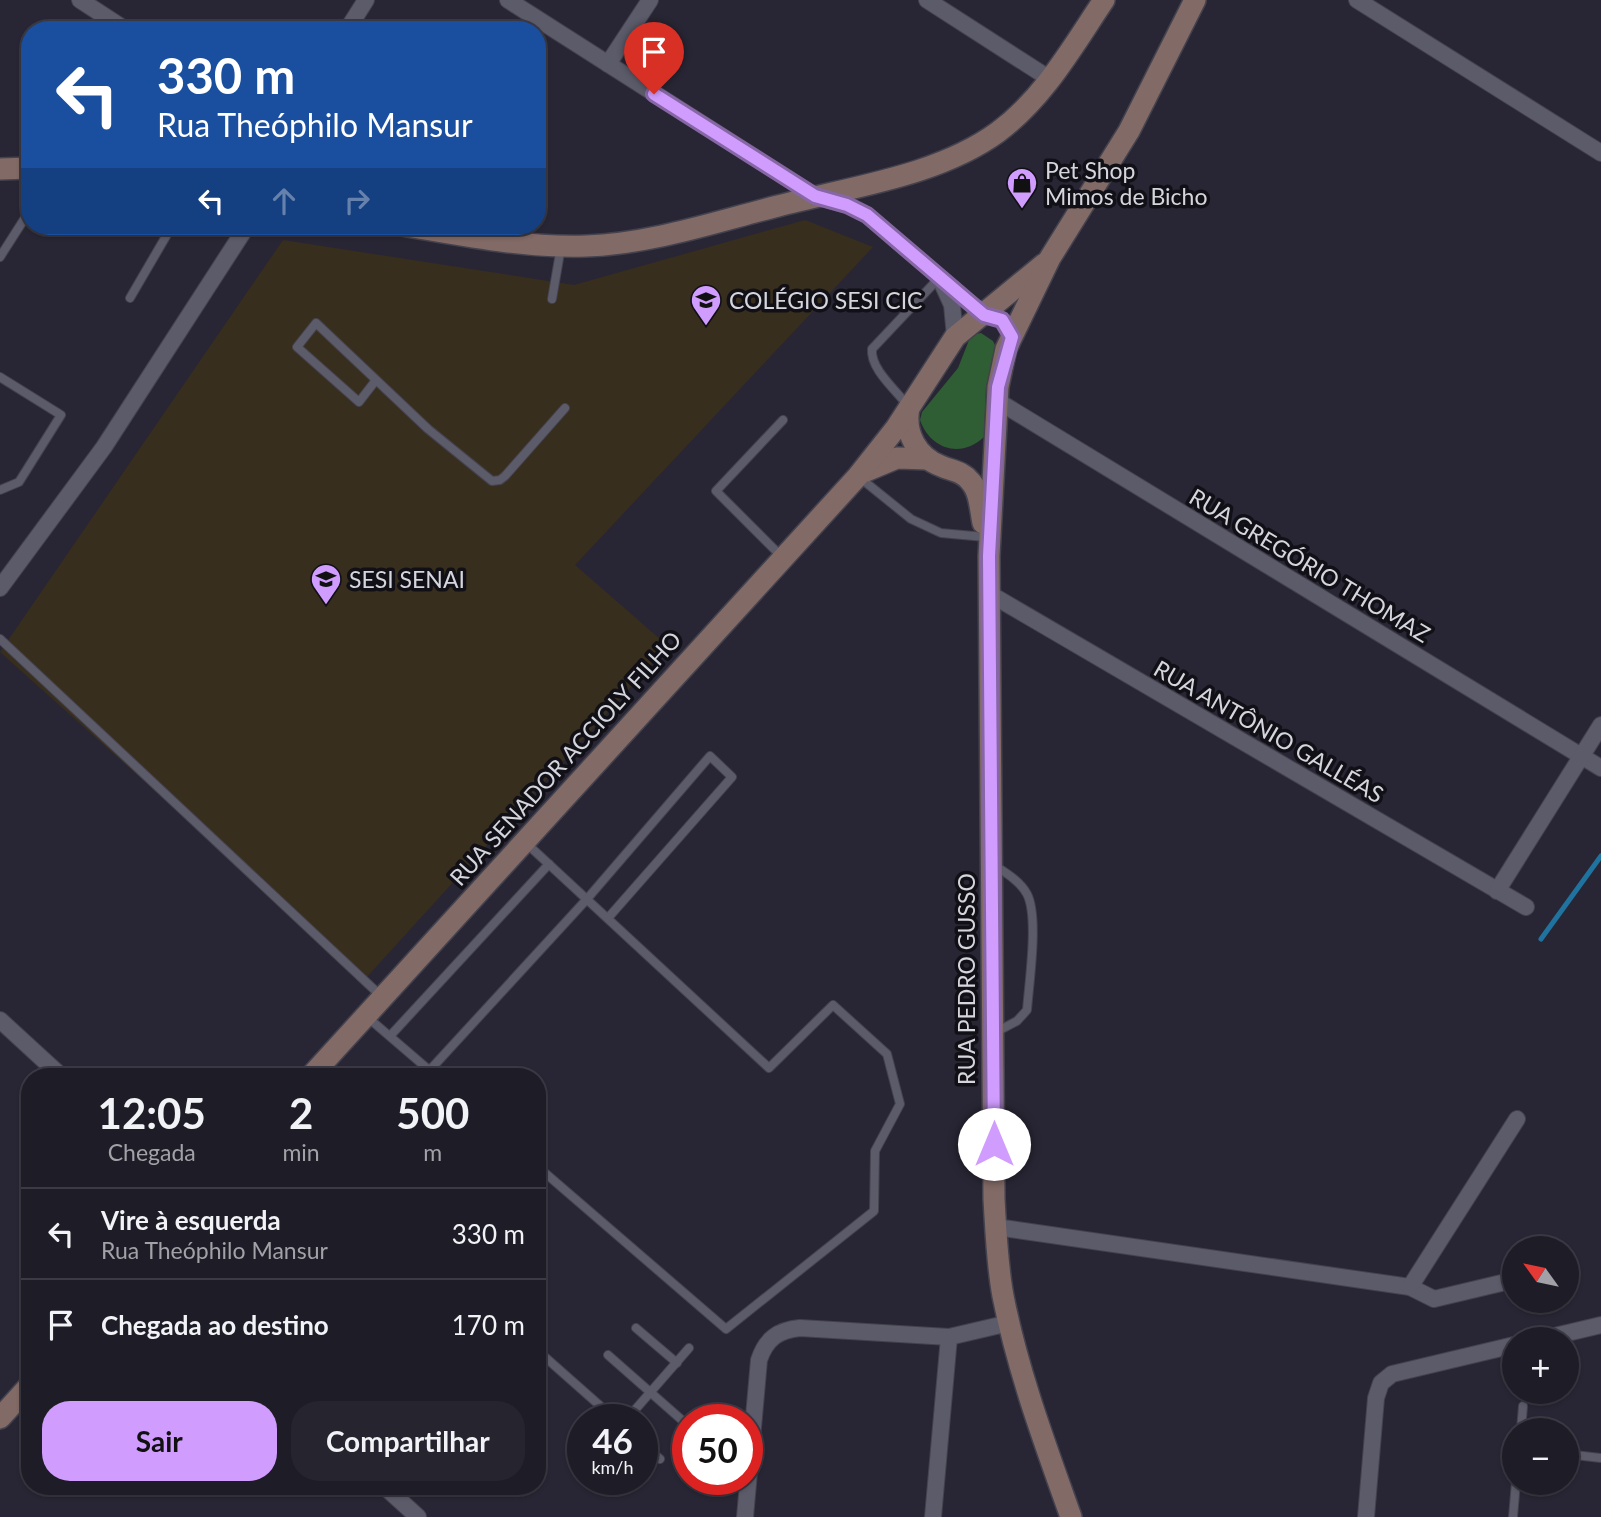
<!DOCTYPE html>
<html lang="pt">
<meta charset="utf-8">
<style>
:root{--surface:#1e1c27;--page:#26252f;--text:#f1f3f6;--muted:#a1a1a7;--line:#3c3a44;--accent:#d09dff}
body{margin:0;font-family:Lato,sans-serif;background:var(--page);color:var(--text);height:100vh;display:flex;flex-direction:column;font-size:26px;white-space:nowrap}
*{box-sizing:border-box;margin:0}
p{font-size:23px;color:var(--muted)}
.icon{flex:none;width:38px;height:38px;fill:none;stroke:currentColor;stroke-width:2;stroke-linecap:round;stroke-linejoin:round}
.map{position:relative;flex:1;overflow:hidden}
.drawer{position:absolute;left:21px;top:1068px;width:525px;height:427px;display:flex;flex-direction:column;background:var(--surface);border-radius:28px;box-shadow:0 2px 5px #0004,0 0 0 2px var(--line)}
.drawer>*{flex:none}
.hud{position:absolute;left:21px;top:21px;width:525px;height:214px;border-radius:28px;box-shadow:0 2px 5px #0004,0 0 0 2px var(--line);background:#1a4fa0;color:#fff;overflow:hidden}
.needle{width:46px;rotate:303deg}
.controls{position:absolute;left:1502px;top:1236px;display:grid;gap:14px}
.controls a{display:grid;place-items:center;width:77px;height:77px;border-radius:50%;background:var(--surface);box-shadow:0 2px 5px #0004,0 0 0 2px var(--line);font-size:35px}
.speed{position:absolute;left:567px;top:1404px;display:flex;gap:14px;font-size:35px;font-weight:700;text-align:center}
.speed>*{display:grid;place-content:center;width:91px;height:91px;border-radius:50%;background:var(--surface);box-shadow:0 2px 5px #0004,0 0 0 2px var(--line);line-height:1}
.speed small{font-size:18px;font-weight:400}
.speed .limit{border:10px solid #d22;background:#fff;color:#111}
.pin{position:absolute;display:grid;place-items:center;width:60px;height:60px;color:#fff;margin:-72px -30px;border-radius:50% 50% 50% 0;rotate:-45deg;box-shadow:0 0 7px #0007}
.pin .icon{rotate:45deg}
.me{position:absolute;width:77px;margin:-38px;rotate:0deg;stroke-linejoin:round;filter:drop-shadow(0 0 5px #0008)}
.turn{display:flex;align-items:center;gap:24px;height:147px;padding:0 21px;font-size:32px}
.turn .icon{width:91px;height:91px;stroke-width:2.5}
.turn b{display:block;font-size:49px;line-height:60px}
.lanes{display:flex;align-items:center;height:66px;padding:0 21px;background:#0003;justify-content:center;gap:35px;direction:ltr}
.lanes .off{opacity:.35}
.eta{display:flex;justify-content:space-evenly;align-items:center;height:119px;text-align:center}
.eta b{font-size:42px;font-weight:700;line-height:49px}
.button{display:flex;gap:14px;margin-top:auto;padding:14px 21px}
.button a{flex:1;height:80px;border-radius:28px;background:var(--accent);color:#111;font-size:28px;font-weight:700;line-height:80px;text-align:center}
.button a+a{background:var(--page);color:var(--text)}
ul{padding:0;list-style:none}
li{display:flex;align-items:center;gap:21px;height:91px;padding:0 21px;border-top:2px solid var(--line)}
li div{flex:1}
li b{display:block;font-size:26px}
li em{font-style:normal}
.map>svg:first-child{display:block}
.education{fill:#382e1e}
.green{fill:#2f5d34}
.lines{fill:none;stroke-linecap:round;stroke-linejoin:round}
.stream{stroke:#20739f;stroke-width:5}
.lane-casing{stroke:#44424e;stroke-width:10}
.street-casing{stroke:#44424e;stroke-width:18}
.secondary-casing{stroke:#44424e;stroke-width:24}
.lane{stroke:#5c5b6a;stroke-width:8}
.street{stroke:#5c5b6a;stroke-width:16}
.secondary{stroke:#826a66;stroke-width:21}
.route-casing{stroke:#8766a6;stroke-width:18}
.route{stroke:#d09dff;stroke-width:12}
.labels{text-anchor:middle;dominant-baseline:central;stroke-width:7;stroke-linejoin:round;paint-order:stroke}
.poi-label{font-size:23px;fill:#d5d5de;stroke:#111016;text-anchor:start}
.street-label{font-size:23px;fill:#d5d5de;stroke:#111016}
</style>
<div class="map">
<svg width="1601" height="1517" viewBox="0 0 1601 1517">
<rect width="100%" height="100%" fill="#282634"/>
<!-- education -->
<path class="education" d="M805,220L873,247L575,565L668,646L365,979L0,652L283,240L574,285Z"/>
<!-- green -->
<path class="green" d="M981,333L993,341L997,349L986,387L984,437C961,459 930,449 920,420L922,412L958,368L971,335Z"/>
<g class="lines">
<!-- stream -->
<path class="stream" d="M1541,939L1601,856"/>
<!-- lane casing -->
<g class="lane-casing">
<g id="lane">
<path d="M0,257L30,210"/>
<path d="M130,298L172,226"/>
<path d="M552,299L561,247"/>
<path d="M0,377L61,415L19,482L0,490"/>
<path d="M376,380L359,402L297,347L316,323L428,429L492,481L500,480L505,476L565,408"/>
<path d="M908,406C896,390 870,369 872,349L939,278"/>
<path d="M859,477L911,519L941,533L985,537"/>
<path d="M781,556L716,491L783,420"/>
<path d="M0,639L381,996"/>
<path d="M526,843L769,1068L833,1005L887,1054L900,1104L875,1151L874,1211L726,1329L537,1166"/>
<path d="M994,865C1006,873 1020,881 1027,894C1039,917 1029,983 1027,1010L1017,1021L996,1032"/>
<path d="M366,1016L436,1076"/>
<path d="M390,1036L549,864"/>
<path d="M429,1071L587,899L710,756L732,777L608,918"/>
<path d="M636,1328L677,1363"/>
<path d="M537,1350L615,1419"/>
<path d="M608,1355L683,1421"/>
<path d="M627,1419L689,1348"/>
<path d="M1521,1430L1523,1406"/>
<path d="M642,1443L660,1459"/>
<path d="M1566,1454L1601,1458"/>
<path d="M1513,1517L1516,1482"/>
</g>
</g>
<!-- street casing -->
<g class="street-casing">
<g id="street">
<path d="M80,0L126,30"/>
<path d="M508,0L815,196L847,205L867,215L984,315"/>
<path d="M927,0L1050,79"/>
<path d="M1357,0L1601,153"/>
<path d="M347,30L366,0"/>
<path d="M608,64L650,0"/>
<path d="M942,283L952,305L955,337"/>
<path d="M996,400L1601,768"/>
<path d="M0,588L104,447L247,226"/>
<path d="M990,594L1526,907"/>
<path d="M1497,891L1601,725"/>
<path d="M0,1020L61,1076"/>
<path d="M996,1227L1410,1287L1434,1299L1514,1280"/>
<path d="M1410,1287L1517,1119"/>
<path d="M1542,1339L1601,1325"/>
<path d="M384,1486L418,1517"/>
<path d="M745,1517L759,1360C766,1339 778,1330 800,1328L949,1337L1009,1323"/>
<path d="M933,1517L949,1337"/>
<path d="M1366,1517L1376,1398L1381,1383L1392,1374L1514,1345"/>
</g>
</g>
<!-- secondary casing -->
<g class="secondary-casing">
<g id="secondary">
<path d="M0,169L30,168"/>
<path d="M407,226C466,236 526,248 586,246C651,244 715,222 778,206C850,187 938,176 998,132C1044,98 1073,46 1104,0"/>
<path d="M909,408C904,433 917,457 941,466C952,471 962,471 970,481C980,491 980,509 983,523"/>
<path d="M866,471L897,458L928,459"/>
<path d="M311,1076L858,476L896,428L955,337L1044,264"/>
<path d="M0,1418L30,1385"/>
<path d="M1071,1517C1045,1444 1018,1372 1003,1296C997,1264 996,1232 994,1199L989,556L998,387L1006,349L1050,258L1129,131L1195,0"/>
</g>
</g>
<!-- lane -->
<use href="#lane" class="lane"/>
<!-- street -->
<use href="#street" class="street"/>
<!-- secondary -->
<use href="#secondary" class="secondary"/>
</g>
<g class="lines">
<!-- route casing -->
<g class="route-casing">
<path id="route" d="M654,94L815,196L847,205L867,215L984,315L1002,320L1012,337L998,387L989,556L994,1144"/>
</g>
<!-- route -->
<use href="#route" class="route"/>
</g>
<!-- icons -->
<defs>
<g id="shop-pin" transform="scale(1.575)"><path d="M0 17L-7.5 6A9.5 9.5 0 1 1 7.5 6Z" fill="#d09dff" stroke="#111016"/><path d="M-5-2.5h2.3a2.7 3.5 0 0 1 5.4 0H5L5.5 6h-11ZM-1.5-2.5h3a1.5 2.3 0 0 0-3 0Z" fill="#111"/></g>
<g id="school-pin" transform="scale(1.575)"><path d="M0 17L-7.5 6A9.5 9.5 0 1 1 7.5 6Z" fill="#d09dff" stroke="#111016"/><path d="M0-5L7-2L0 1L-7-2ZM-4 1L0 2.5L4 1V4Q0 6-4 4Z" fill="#111"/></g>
<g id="university-pin" transform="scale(1.575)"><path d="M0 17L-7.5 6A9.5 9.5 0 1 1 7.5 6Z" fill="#d09dff" stroke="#111016"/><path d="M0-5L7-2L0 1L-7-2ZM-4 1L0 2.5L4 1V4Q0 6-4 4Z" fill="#111"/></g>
</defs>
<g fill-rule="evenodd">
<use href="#shop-pin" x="1022" y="183"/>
<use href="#school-pin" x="706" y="300"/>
<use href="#university-pin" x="326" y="579"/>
</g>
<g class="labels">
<!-- poi labels -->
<g class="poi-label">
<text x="1045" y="170">Pet Shop<tspan x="1045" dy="26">Mimos de Bicho</tspan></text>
<text x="729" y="300">COLÉGIO SESI CIC</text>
<text x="349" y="579">SESI SENAI</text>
</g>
<!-- street labels -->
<g class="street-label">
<text transform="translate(1310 565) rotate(31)">RUA GREGÓRIO THOMAZ</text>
<text transform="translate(1269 731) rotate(30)">RUA ANTÔNIO GALLÉAS</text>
<text transform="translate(565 758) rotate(-48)">RUA SENADOR ACCIOLY FILHO</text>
<text transform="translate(966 979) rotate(-90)">RUA PEDRO GUSSO</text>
</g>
</g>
</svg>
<div class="controls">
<a><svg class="needle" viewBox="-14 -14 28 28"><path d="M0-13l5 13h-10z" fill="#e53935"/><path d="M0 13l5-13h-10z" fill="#a1a1a7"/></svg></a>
<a>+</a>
<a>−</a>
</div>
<div class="speed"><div>46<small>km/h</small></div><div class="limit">50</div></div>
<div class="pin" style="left:654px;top:94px;background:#d93025"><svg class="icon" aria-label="arrive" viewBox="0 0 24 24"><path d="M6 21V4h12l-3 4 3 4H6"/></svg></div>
<svg class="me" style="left:994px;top:1144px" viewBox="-20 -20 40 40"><circle r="19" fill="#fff"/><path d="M0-13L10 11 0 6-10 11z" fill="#d09dff"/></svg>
<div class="hud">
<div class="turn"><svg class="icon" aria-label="left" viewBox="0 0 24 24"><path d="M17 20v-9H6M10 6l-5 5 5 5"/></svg><div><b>330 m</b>Rua Theóphilo Mansur</div></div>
<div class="lanes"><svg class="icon" aria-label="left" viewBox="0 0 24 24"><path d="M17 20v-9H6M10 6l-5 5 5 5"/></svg><svg class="icon off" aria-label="ahead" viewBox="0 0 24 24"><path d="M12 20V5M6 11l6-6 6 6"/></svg><svg class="icon off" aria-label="right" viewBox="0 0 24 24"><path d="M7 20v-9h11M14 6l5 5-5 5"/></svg></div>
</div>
<section class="drawer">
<div class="eta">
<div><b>12:05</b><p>Chegada</p></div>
<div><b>2</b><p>min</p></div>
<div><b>500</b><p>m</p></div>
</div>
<ul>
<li><svg class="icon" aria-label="left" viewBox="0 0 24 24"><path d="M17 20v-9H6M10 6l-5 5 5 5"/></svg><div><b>Vire à esquerda</b><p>Rua Theóphilo Mansur</p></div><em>330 m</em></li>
<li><svg class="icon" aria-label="arrive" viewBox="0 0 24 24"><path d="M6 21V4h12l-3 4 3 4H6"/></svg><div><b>Chegada ao destino</b></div><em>170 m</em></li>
</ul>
<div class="button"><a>Sair</a><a>Compartilhar</a></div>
</section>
</div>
